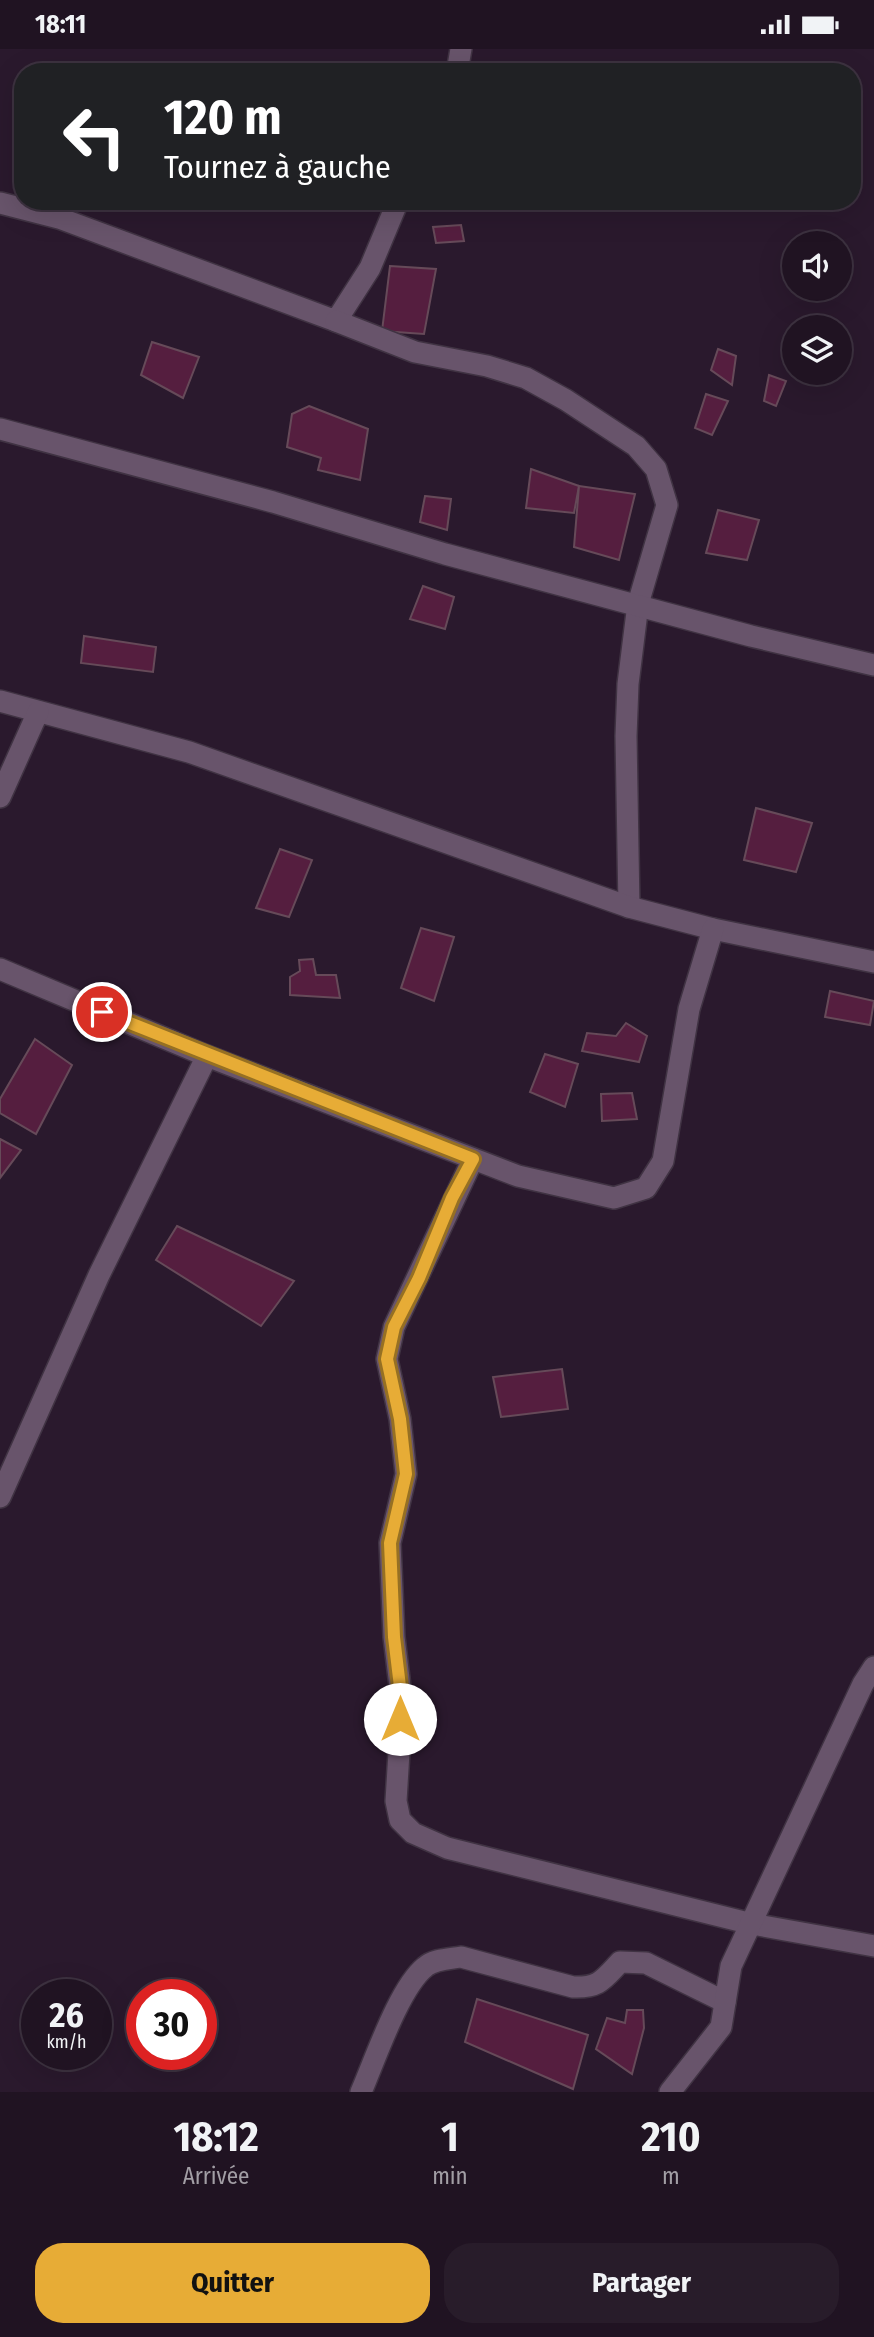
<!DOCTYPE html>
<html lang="fr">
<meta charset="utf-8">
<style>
:root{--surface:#201322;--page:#281c2a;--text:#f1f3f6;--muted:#a29ea5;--line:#3d3240;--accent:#e7ac36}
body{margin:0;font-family:"Fira Sans Condensed",sans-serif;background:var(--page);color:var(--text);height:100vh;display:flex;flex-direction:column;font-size:26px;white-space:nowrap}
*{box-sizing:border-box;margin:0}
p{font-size:23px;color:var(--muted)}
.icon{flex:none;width:38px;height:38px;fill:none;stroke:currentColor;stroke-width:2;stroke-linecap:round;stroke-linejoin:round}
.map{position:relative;height:2043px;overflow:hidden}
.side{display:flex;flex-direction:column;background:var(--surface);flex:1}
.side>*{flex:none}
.guide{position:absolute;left:14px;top:14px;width:847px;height:147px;border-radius:28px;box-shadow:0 7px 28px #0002,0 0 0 2px var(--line);background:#202124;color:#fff;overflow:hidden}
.tools{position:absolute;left:782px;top:182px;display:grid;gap:14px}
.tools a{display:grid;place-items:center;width:70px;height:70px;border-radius:50%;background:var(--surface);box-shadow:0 7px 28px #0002,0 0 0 2px var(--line);font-size:35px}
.speed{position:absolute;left:21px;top:1930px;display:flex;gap:14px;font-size:35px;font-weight:700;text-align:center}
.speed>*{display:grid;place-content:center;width:91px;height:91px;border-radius:50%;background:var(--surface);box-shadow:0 7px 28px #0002,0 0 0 2px var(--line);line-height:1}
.speed small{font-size:18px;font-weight:400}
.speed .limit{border:10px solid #d22;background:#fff;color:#111}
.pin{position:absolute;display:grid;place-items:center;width:60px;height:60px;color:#fff;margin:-30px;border:4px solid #fff;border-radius:50%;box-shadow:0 2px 7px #0007}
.me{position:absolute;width:77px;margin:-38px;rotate:0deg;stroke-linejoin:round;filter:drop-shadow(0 0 5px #0008)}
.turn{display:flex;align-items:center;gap:24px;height:147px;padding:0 35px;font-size:32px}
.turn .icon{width:91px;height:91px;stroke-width:2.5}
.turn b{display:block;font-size:49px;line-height:60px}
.eta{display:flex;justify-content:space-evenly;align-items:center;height:119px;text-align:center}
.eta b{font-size:42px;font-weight:700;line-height:49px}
.action{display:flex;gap:14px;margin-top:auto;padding:14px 35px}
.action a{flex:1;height:80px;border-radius:28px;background:var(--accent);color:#111;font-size:28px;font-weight:700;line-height:80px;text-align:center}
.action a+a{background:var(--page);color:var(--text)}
.status{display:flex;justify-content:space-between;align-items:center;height:49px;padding:0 35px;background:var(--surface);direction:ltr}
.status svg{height:19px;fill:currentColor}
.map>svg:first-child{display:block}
.building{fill:#551e3f;stroke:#664a59;stroke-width:2}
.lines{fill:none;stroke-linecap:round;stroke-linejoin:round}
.minor-casing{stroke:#403343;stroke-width:24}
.minor{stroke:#68546b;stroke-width:21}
.route-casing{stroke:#967023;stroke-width:18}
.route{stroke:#e7ac36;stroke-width:12}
</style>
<div class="status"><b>18:11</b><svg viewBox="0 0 49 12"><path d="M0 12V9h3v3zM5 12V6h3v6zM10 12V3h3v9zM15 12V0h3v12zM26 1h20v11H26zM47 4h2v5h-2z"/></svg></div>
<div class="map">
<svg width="874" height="2043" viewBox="0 0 874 2043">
<rect width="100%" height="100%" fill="#2a192d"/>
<!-- building -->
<g class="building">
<path d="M461,176L464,192L436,194L433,178Z"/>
<path d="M390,217L436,220L424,285L382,282Z"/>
<path d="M152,293L199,308L183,349L141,326Z"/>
<path d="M718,300L736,307L732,336L711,321Z"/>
<path d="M769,326L786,332L776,357L764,352Z"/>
<path d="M706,345L728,352L712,386L695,379Z"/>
<path d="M309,357L368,380L360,431L318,421L321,409L287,398L292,365Z"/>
<path d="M531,420L579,437L574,464L526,459Z"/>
<path d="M579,437L635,445L619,511L574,498Z"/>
<path d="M425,447L451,450L447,481L420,473Z"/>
<path d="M718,461L759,471L747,511L706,504Z"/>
<path d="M423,537L454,548L445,580L410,570Z"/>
<path d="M84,587L156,598L153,623L81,614Z"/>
<path d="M756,759L812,774L796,823L744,811Z"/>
<path d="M280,800L312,811L289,868L256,859Z"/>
<path d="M421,879L454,888L434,952L401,939Z"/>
<path d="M313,910L316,926H336L340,949L290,946V928L300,922L299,911Z"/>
<path d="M830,942L874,952L870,976L825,968Z"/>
<path d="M626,974L647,987L639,1013L582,1002L587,984L616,987Z"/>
<path d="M35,990L72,1016L36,1085L0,1064V1050Z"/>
<path d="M545,1005L578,1015L565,1058L530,1043Z"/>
<path d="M632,1044L637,1070L602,1072L601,1045Z"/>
<path d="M0,1090L21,1101L0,1129Z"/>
<path d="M177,1177L294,1232L261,1277L156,1211Z"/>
<path d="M562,1320L568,1360L501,1368L493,1328Z"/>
<path d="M477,1950L588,1986L573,2040L465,1993Z"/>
<path d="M627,1961H643L644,1979L632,2025L596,2000L607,1969L625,1974Z"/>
</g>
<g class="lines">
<!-- minor casing -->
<g class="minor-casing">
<g id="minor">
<path d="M457,23L461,0"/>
<path d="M0,154L59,169L336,272L370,219L398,152"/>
<path d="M336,272L415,303L487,317L526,329L566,351L636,397L656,420L667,456L638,555L628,635L626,687L629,858"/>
<path d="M0,380L273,453L445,505L751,587L874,616"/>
<path d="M0,652L189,703L629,858L713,880L874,913"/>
<path d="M0,748L38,663"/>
<path d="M0,920L207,1007L518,1127L614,1149L646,1139L663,1112L689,960L713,880"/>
<path d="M473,1110L394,1278L387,1310L400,1370L406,1425L390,1494L394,1588L402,1654L396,1752L400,1771L413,1784L447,1799L752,1875L874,1897"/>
<path d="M0,1448L99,1226L207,1007"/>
<path d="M361,2043C375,2011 399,1939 425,1918C434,1910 449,1910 461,1908L573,1938C599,1939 603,1931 620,1913L646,1914L725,1953"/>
<path d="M670,2043L721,1978L731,1917L863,1635L874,1618"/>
</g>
</g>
<!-- minor -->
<use href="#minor" class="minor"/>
</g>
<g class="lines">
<!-- route casing -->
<g class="route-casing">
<path id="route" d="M102,963L473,1110L452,1149L419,1229L394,1278L387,1310L400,1370L406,1425L390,1494L394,1588L402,1654L400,1670"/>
</g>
<!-- route -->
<use href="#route" class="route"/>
</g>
</svg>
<div class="tools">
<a><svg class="icon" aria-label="sound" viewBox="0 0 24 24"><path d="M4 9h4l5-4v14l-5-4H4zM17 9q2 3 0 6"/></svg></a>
<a><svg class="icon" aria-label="layers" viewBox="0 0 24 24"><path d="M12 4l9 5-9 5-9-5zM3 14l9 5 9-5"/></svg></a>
</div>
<div class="speed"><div>26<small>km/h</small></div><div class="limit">30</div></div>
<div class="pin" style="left:102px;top:963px;background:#d93025"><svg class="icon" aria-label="arrive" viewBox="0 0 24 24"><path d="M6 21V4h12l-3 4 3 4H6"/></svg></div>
<svg class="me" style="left:400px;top:1670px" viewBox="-20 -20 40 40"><circle r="19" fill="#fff"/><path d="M0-13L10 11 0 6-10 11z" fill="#e7ac36"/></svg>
<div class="guide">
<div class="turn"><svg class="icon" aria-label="left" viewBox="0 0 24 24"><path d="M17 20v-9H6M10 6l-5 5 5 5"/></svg><div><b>120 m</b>Tournez à gauche</div></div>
</div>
</div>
<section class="side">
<div class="eta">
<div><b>18:12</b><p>Arrivée</p></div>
<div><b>1</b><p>min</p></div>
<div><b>210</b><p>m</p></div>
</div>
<div class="action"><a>Quitter</a><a>Partager</a></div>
</section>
